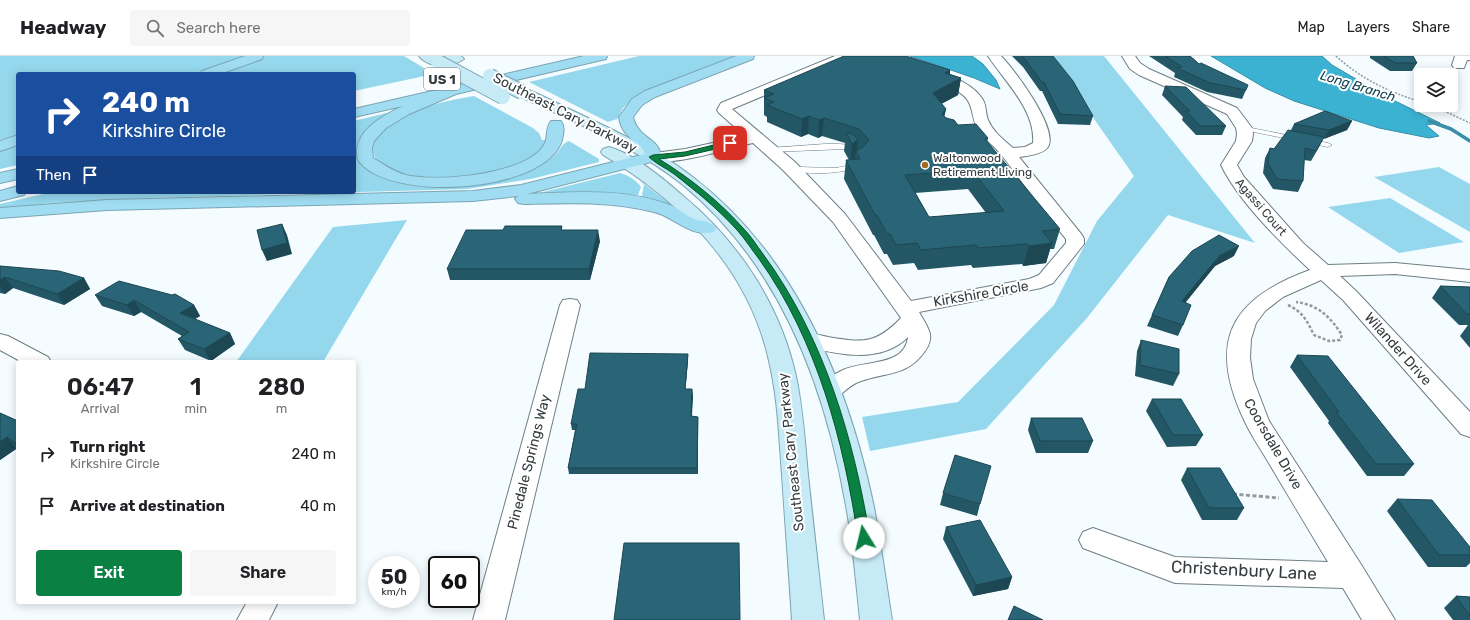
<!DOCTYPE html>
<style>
:root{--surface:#fff;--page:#f6f6f6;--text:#202124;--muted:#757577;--line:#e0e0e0;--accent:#0b8043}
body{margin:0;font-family:Rubik,sans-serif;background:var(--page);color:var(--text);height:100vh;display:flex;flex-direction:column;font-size:15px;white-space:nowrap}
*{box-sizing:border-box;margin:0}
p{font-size:13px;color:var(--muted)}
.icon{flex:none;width:22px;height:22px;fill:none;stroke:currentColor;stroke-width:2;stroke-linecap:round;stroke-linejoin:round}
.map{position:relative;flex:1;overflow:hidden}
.panel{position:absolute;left:16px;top:304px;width:340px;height:244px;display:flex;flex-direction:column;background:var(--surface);border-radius:4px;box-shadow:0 2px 10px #0003}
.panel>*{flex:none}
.guide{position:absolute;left:16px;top:16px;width:340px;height:122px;border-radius:4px;box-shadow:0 2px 10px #0003;background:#1a4fa0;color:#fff;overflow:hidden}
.buttons{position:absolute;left:1414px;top:12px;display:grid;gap:8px}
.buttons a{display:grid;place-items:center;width:44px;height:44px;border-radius:4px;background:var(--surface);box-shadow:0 2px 10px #0003;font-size:20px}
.speed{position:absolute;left:368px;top:500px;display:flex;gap:8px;font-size:20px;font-weight:700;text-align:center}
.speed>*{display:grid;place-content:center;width:52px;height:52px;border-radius:50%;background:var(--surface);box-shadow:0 2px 10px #0003;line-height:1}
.speed small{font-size:10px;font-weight:400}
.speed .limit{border:2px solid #111;border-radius:6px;background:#fff;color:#111}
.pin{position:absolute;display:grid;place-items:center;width:34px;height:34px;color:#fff;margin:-17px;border-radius:8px;box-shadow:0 2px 6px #0006}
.me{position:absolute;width:44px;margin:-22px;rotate:351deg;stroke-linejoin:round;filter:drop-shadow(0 0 3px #0008)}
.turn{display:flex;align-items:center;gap:14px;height:84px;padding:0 20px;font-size:18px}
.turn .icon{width:52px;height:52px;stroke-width:2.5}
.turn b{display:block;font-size:28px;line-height:34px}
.then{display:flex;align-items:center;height:38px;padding:0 20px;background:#0003;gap:8px;font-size:15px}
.eta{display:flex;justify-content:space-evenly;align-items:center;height:68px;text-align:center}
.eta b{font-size:24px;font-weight:600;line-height:28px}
.action{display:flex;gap:8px;margin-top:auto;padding:8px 20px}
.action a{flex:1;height:46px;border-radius:4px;background:var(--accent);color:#fff;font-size:16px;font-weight:600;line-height:46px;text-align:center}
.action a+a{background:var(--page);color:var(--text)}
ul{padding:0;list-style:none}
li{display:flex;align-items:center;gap:12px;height:52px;padding:0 20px}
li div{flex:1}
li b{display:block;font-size:15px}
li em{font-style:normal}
header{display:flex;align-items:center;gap:24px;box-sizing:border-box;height:56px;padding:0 20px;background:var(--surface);border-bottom:1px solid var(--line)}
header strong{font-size:19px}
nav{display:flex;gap:22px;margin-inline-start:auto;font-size:14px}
.search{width:280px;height:36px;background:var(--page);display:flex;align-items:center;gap:10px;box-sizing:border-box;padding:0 14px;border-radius:4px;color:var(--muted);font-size:15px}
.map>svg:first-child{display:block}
.green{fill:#95d8ee}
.water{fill:#3cb2d3;stroke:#3a8fa7}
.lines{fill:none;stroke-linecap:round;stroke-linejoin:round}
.stream{stroke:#3a8fa7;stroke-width:3.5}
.service-casing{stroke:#6d7e84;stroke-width:1}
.minor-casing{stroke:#6d7e84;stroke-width:2}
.primary-casing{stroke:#7ba5b3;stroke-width:2}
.motorway-casing{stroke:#7ba5b3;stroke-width:2}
.path-far2{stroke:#939a9d;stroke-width:1.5;stroke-dasharray:2 1.5;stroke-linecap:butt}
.path-far1{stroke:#939a9d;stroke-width:2.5;stroke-dasharray:3 2;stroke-linecap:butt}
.path{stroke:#939a9d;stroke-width:3;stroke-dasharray:4 2.5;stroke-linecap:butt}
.service{fill:#fff;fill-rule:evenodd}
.minor{fill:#fff;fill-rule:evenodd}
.primary{fill:#c6ebf7;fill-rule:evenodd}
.motorway{fill:#a0ddf2;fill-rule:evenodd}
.primary-bridge-casing{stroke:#7ba5b3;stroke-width:16;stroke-linecap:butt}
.primary-bridge{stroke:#c6ebf7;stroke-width:14}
.wall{fill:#235765;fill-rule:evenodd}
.shaded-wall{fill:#1d4753}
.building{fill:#296576;stroke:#1d4753;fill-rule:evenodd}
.route{fill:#0b8043;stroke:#07532c}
.poi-dot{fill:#a06c24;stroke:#fff;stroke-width:1.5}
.labels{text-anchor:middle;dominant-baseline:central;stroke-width:4;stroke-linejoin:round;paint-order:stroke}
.far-poi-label{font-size:12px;fill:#353c3f;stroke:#fff;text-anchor:start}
.far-street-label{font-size:12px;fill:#353c3f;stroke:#fff}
.shield{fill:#fff;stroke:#727679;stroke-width:1}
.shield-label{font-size:13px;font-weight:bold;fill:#353c3f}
.far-water-label{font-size:13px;font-style:italic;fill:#083d4b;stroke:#fff}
.street-label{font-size:14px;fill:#353c3f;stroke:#fff}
.near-street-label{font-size:17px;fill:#353c3f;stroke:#fff}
</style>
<header>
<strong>Headway</strong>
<div class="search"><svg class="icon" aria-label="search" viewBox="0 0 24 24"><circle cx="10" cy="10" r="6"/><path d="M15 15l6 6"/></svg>Search here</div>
<nav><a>Map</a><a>Layers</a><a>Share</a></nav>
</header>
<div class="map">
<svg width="1470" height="564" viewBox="0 0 1470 564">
<rect width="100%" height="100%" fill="#f5fcff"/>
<!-- green -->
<g class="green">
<path d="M0,0H246L193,18H18V78L0,84Z"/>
<path d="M264,0H404L434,18L354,35V18H214Z"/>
<path d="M639,0H737L648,34L631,44L623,52L617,63L608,66L529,26Z"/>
<path d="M1050,0H1104L1255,187L1168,159L1087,262L986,373L870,395L862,361L958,346L1054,249L1097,165L1134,120Z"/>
<path d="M474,40L533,72L539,77L542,84H547C526,126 414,133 379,107C374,102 373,97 373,90C374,58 449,44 474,40Z"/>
<path d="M386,57L389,59C381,65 368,72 363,80C357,89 356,96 361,105C379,137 459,133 490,127C508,123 526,118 542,108C546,106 552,102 556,98C561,93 562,87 569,85L599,103V106L531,123L467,133L148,142L50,147L0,153V148L52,136H354V65Z"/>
<path d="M18,87V109L0,113V93Z"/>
<path d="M1439,111L1470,128V176L1374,121Z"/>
<path d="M620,117C628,119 636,124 641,131L638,139L539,137Z"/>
<path d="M640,125L672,149L644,142L642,139L644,129Z"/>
<path d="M1390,142L1464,186L1399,197L1328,151Z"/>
<path d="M407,164L323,306H236L333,171Z"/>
</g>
<!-- water -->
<g class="water">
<path d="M910,0H972L983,8L996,24L1000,33L974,22Z"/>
<path d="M1211,0H1322L1332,9L1385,40L1440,67L1426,69L1439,80L1429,82L1379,72L1294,45L1265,32Z"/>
</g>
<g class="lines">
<!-- stream -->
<path class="stream" d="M1429,65L1451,73L1470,85"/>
<!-- service casing -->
<g class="service-casing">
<g id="service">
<path d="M1241,70L1328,87L1332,89L1328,91L1244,74L1240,72Z"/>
<path d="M825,88C841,88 859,86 866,103C852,121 813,117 792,116H789V112C808,108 843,119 858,103L853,96L845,93L770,96L766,94L770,92Z"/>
</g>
</g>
<!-- minor casing -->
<g class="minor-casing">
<g id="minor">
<path d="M835,0H852L851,3L732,53L795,106L845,158L911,245L1029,223L1039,219L1066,187V183C1044,156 1024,128 1003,101C996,91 985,84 978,74C971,62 974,48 963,39C939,20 898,12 869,3L868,0C874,0 882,0 889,0C913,6 967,20 981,41C987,48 985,56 988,64C993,76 1004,84 1013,92L1025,91L1033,87C1036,55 1004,24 988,0H1001C1014,13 1059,73 1048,91C1043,98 1028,100 1019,101L1082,179L1084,183V188L1053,227L1041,232L919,256C922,262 927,268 929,275C932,281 929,290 925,295C908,320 887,316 861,325C844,330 841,347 821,341L817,335C822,326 834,318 843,314C864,304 905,311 908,281C880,309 835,298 801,289L798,284L801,279C811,276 819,279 828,281C863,287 876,288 901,262L833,166L783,114L753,87C726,93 673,111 647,104L645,101L647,98L685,93L745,80L719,57L717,54L721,47Z"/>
<path d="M1122,0H1135L1140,7L1149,13L1237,52L1252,72L1253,78L1252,85L1237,109L1244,121L1303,187L1328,209L1395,207L1470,214V226L1395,218L1340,220L1357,236L1470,356V381L1461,378L1343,244L1321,224L1283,241L1265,255L1256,267L1251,283L1250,302L1253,323L1269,365L1362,510L1395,564H1362L1343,532L1175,527L1083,492L1079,484L1083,476L1093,472L1175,501L1328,506C1308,473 1289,441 1270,409C1262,395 1252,381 1245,366C1207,287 1229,243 1310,214C1280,186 1239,146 1221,109L1236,85L1237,78L1236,72L1227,58L1139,19L1130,13Z"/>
<path d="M1455,0H1470V4H1467L1464,12H1454L1452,9Z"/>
<path d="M570,243L577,244L580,249L505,564H473L560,249L563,244Z"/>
<path d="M0,278L8,280L48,301L51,306H22L0,294Z"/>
<path d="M247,546H278L269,564H237Z"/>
</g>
</g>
<!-- primary casing -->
<g class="primary-casing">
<g id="primary">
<path d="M419,0H436L445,6L443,9C435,11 423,6 419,0Z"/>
<path d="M445,0H461L464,3L457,7L446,3Z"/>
<path d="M522,32C532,34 541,40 551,44C569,53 588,62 607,71C637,86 668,101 694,122C796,201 848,327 874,451C881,488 886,526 892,564H860C856,526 853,488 846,450C825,329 780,209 683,129C635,90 572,66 517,39L515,36L517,33Z"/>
<path d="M609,91C632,97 664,123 682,139C738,185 780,248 796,320C803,353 805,386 808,419C813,468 819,516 824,564H792C789,516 785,467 782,419C779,381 778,343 769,305C749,213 682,146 603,99L601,96L603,93Z"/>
</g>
</g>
<!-- motorway casing -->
<g class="motorway-casing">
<g id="motorway">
<path d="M245,0H263L262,3L220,18H200L202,15Z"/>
<path d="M584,0H607L606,3L456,38L409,58L386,72L374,85L372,92L373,102C383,108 394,116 406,119C438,126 511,119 537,97C552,85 543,75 551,65H561C564,69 564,74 563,79C557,136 389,149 358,104C351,76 382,60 403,50L354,61V53Z"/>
<path d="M736,0H754L753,3L655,41L642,49L633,61C638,83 660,82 661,101L659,104L527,138C575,136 625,132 670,149C678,152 684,158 692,162C700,166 711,164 716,172L714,176C690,182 673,160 654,156C611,145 569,147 524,148L518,147L515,143L518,140L473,145L107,154L0,162V152L107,144L473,135L521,129L645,98C641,84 622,84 619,61L632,43L645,35Z"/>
<path d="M18,79V89L0,95V85Z"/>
<path d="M18,113V123L0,127V117Z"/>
<path d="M18,130V136H26L24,139L0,145V135Z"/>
</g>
</g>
<!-- path-far2 -->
<g class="path-far2">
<path d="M1336,0C1361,23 1389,36 1421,46"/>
<path d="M1431,49L1470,67"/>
</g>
<!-- path-far1 -->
<path class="path-far1" d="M1288,249C1303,256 1307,265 1314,279L1329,285L1340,284L1342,279C1330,261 1319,249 1296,246"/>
<!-- path -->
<path class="path" d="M1233,438L1279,442"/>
<!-- service -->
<use href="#service" class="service"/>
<!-- minor -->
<use href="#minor" class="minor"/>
<!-- primary -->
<use href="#primary" class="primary"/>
<!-- motorway -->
<use href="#motorway" class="motorway"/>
<!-- primary-bridge casing -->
<g class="primary-bridge-casing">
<g id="primary-bridge">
<path d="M438,6L503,41"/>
<path d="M490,20L522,36"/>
</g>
</g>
<!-- primary-bridge -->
<use href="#primary-bridge" class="primary-bridge"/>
</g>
<!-- wall -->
<g class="wall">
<path d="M1012,0H1053L1093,60L1090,69L1058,68L1042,35H1040L1023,11Z"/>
<path d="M1149,0H1190L1199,8L1246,34L1242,43L1207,36L1174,21L1175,17Z"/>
<path d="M1370,0H1413L1417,7L1412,15H1390L1370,2Z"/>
<path d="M950,14V18L961,22L958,39L941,48L946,53L944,60L958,69L988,82L987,86L1060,173L1054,193H1050L1046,207L1023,210L1022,208L973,212L971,209L918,214L914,207L893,209L887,198H884L874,179H873L844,123L846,104H849L844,95L845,87L822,80L818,82L808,78L801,81L767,66V61L764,59V34ZM968,133L986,157L929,161L915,137Z"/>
<path d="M1165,30L1226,70L1222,79H1196L1182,64L1183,61L1162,39Z"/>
<path d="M1352,65L1347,74L1323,83L1311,105L1304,104L1303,125L1298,136L1273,133L1263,117L1265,102L1270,92L1274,93L1291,74L1294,68Z"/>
<path d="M562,170V174L600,185L590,224H450L447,213L503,174Z"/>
<path d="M1234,200L1215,210L1185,247L1183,269L1178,280L1147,270L1169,221Z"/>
<path d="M0,210L84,222L90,233L64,249L13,232L5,238L0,237Z"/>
<path d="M1440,230L1470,231V292L1460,280L1468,269H1459L1432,242Z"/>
<path d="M95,239L194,249L200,260L195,263L230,277L235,288L211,305L185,294L178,283L182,280L141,256L134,260L102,250Z"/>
<path d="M1141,284L1179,318L1173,330L1135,320L1137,295Z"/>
<path d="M688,298V304L685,333L693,339L692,360L698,361V418H569L568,412L575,374H572L571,368L585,333Z"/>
<path d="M1297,299L1414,408L1404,420H1367L1328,367L1329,365L1290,311Z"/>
<path d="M1152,343L1203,379L1196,390L1167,391L1146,355Z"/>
<path d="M0,357L18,365V394L16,393L0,404Z"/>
<path d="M1031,362L1093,385L1088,397H1036L1028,374Z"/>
<path d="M1187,412L1244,452L1237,464H1202L1181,424Z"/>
<path d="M943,437L980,448L977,460L940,449Z"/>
<path d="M1397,443L1470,491V507L1466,511H1428L1387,455Z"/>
<path d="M946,471L1012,521L1008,533L973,540L943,483Z"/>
<path d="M1456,540L1470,541V564H1453L1444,552Z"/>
</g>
<!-- shaded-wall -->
<g class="shaded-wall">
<path d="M950,14L948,29L961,22L958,39L930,54L933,37L945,17Z"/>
<path d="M946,53L942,71V58Z"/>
<path d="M809,60L808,78L801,81L802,63Z"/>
<path d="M824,62L822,80L818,82L819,64Z"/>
<path d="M1352,65L1347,74L1324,83L1329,74Z"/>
<path d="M1324,81L1319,91L1311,105L1316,95Z"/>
<path d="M858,84L857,96L856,95L855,103L850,107L852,88Z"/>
<path d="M282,168L287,179L292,198L267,205L262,194Z"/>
<path d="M598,174L600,185L590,224L589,213Z"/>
<path d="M1052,187L1046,207L1023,210L1029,190Z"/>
<path d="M1239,190L1234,200L1215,210L1177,257L1182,245L1220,199Z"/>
<path d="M5,221L13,232L5,238L0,230V224Z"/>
<path d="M84,222L90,233L64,249L57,238Z"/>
<path d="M134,244L141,256L134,260L127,249Z"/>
<path d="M194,249L200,260L186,268L180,257Z"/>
<path d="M230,277L235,288L211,305L204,293Z"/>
<path d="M688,298V304L685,339V333Z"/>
<path d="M692,333L693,339L691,366V360Z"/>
<path d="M7,381L16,393L0,404V386Z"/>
<path d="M1012,521L1008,533L973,540L976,529Z"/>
</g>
<!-- building -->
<g class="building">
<path d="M844,0H906L950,14L945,17L961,22L933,37L946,53L942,58L946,62L954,64L958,69L976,68L988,82L985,83L1060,173L1042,175L1052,187L1029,190L1027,188L978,192L976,189L921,194L917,187L896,189L890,178H887L877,159H875L846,104L860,103L856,95L863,91L869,84L859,73L824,62L819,64L809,60L802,63L767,49L774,46L764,42L774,38L764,34ZM972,114L1004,155L929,161L905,119Z"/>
<path d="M1022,0H1053L1073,25L1093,60L1060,58L1044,26H1042L1025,3Z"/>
<path d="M1165,0H1190L1199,8L1201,7L1248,29L1246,34L1210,27L1177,12L1182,11Z"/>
<path d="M1384,0H1413L1417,7H1395Z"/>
<path d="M1165,30L1186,31L1226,70H1200L1186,55H1190Z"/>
<path d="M1325,55L1352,65L1329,74L1294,68Z"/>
<path d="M1288,74L1324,81L1316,95L1305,92L1303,125L1277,123L1268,107L1270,92L1274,93Z"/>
<path d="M846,76L854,79L858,84L852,88Z"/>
<path d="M282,168L287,187L262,194L257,174Z"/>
<path d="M505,170H562L561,174H598L589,213H447L466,174H503Z"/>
<path d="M1219,179L1239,190L1220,199L1182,245L1191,249L1183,269L1152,259L1169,221L1192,195Z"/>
<path d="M0,210L59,215L84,222L57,238L5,221L0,224Z"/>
<path d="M119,225L172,239L175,238L194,249L180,257L230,277L204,293L178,283L189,276L134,244L127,249L95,239Z"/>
<path d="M1440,230L1470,231V258H1467Z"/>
<path d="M1141,284L1179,293V318L1140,309Z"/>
<path d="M590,297L688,298L685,333H692L691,360L698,361L697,412H568L577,368H571L578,333H585Z"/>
<path d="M1297,299L1328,300L1414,408H1376L1336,356H1339Z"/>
<path d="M1152,343H1181L1203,379H1173Z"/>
<path d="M0,357L18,365V389L7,381L0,386Z"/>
<path d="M1031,362H1082L1093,385H1040Z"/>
<path d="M955,399L991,410L980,448L943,437Z"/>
<path d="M1187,412H1220L1244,452H1209Z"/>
<path d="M1397,443L1432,444L1470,491V499H1439Z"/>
<path d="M980,464L1012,521L976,529L946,471Z"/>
<path d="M624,487H739L740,564H614Z"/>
<path d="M1456,540L1470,541V560Z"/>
<path d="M1014,550L1043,564H1008Z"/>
</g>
<!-- route -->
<path class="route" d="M730,85L734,87L733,89L685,100L659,103C690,122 719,145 743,172C751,180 757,190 763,198C824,281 854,383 870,482L868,486L864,487L860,486L858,482C844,386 817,284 759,203C752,194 745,183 737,174C718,153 697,136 674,118C666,112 656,108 649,101L653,99L685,96Z"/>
<!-- markers -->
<circle class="poi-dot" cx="925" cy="109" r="4"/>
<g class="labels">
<!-- far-poi labels -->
<g class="far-poi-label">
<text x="933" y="102">Waltonwood<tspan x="933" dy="14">Retirement Living</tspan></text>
</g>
<!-- far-street labels -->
<g class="far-street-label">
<text transform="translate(1261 151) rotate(49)">Agassi Court</text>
</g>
<!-- shield labels -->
<rect class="shield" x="424" y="12" width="36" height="22" rx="3"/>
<g class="shield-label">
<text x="442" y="23">US 1</text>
</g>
<!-- far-water labels -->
<g class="far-water-label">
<text transform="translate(1358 30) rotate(17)">Long Branch</text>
</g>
<!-- street labels -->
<g class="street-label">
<text transform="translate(565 57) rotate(27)">Southeast Cary Parkway</text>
<text transform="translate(981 238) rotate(-10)">Kirkshire Circle</text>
<text transform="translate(1398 293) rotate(48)">Wilander Drive</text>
<text transform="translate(1273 388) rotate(60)">Coorsdale Drive</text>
<text transform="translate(791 396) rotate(-96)">Southeast Cary Parkway</text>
<text transform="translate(529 406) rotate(-76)">Pinedale Springs Way</text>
</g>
<!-- near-street labels -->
<g class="near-street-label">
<text transform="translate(1244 514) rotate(3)">Christenbury Lane</text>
</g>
</g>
</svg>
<div class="buttons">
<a><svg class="icon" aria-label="layers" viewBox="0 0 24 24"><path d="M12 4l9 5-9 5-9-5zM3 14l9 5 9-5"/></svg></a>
</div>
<div class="speed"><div>50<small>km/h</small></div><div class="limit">60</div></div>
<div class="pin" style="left:730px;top:87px;background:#d93025"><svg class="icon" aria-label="arrive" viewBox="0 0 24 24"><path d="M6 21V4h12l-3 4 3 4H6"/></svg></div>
<svg class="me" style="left:864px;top:482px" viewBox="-20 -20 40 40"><circle r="19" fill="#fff"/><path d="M0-13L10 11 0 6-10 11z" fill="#0b8043"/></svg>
<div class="guide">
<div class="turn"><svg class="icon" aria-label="right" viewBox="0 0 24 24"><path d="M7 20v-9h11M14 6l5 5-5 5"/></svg><div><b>240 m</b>Kirkshire Circle</div></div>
<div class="then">Then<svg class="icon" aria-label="arrive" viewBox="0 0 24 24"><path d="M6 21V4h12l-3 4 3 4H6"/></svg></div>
</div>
<section class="panel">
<div class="eta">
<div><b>06:47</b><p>Arrival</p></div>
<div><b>1</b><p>min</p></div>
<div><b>280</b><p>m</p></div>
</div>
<ul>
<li><svg class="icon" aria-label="right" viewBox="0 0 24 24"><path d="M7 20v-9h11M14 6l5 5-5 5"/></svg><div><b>Turn right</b><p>Kirkshire Circle</p></div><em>240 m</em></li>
<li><svg class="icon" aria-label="arrive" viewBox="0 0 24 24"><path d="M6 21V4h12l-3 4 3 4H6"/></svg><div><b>Arrive at destination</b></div><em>40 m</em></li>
</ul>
<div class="action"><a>Exit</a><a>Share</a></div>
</section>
</div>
